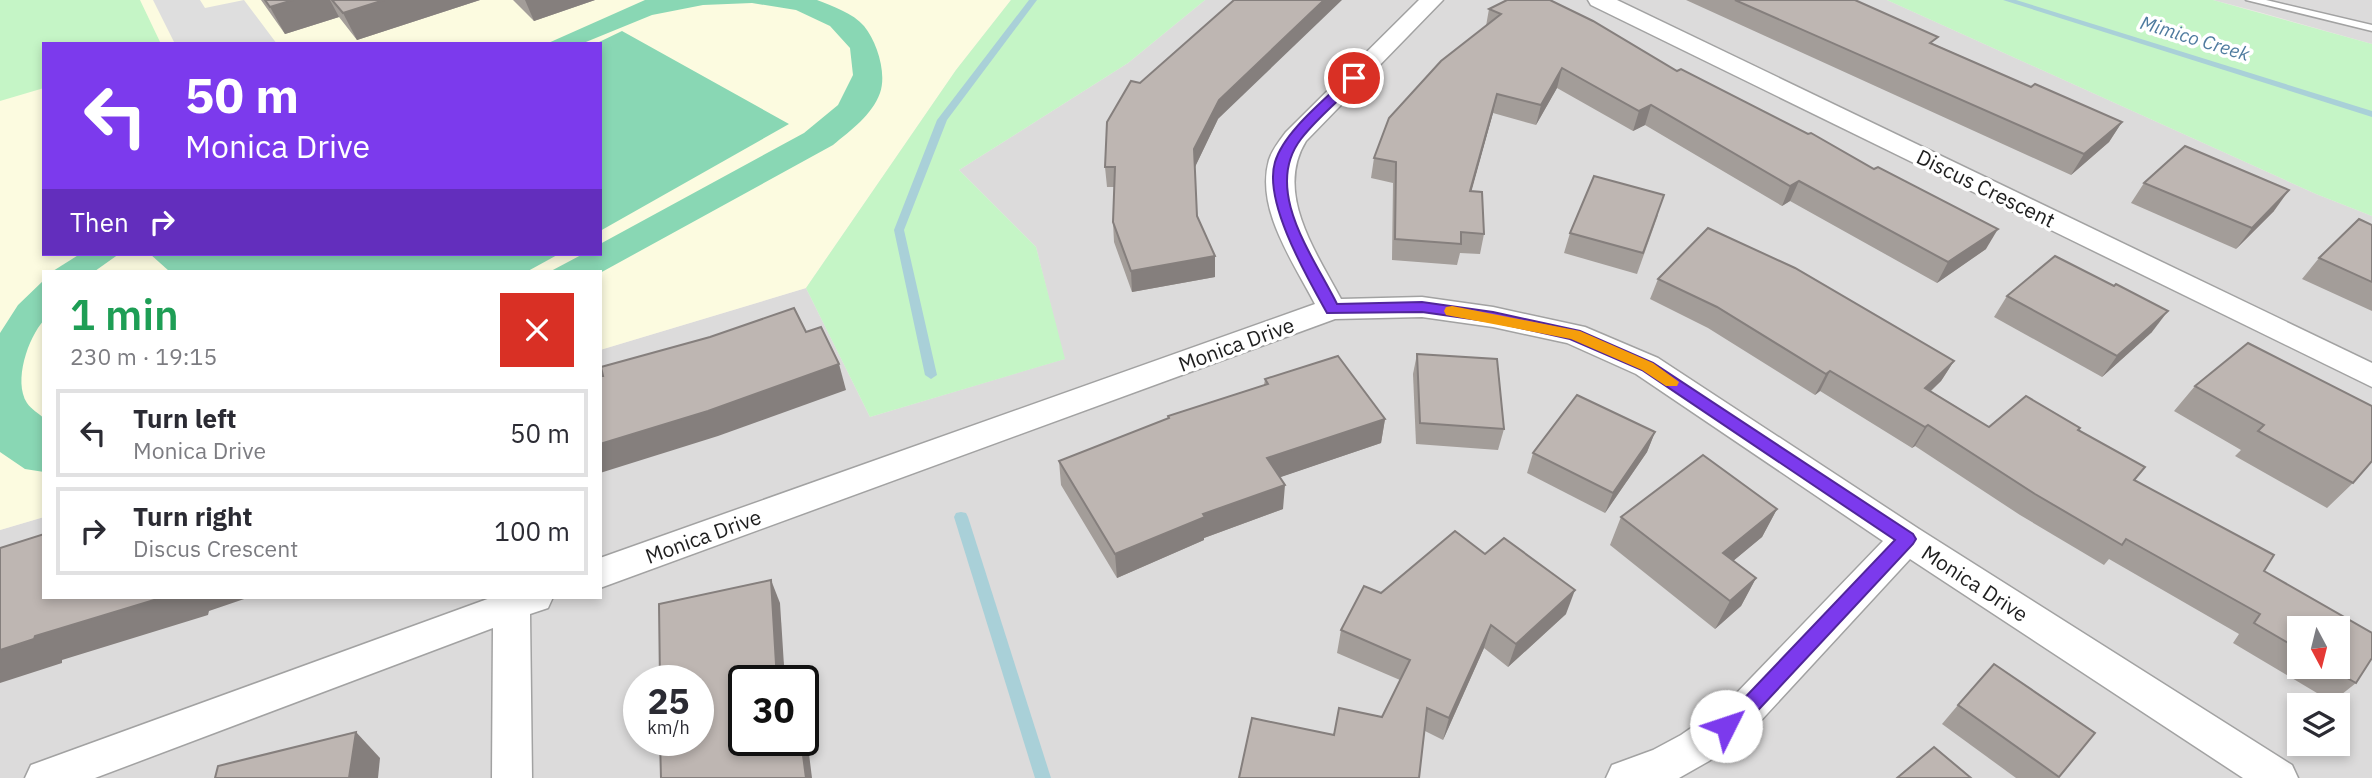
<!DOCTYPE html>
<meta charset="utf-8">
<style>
:root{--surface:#fff;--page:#f2f2f3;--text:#2b2b33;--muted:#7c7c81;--line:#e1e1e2}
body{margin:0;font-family:"IBM Plex Sans",sans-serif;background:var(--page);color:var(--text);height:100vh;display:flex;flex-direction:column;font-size:26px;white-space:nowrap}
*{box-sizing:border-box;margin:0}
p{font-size:23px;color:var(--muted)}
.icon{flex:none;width:38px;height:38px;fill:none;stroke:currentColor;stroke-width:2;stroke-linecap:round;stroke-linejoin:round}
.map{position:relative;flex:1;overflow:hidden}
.drawer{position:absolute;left:42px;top:270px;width:560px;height:329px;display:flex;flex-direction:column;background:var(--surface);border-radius:0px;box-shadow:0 4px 10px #0003}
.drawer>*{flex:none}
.top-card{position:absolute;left:42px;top:42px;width:560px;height:214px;border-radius:0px;box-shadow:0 4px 10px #0003;background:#7c3aed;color:#fff;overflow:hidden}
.needle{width:46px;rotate:173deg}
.tools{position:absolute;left:2287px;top:616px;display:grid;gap:14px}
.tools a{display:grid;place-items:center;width:63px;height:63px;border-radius:0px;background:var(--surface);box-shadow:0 4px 10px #0003;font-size:35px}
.speed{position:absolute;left:623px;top:665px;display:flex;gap:14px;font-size:35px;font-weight:700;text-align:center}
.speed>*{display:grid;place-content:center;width:91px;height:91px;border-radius:50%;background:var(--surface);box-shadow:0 4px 10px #0003;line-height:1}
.speed small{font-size:18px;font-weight:400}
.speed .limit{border:4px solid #111;border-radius:10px;background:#fff;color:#111}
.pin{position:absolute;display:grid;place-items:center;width:60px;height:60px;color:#fff;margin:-30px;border:4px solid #fff;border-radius:50%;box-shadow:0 2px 7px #0007}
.me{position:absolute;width:77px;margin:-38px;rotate:49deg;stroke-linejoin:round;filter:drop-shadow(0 0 5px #0008)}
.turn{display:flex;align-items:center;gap:24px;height:147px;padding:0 28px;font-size:32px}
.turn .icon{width:91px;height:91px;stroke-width:2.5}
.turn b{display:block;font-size:49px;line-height:60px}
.then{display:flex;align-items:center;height:66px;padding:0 28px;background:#0003;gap:14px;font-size:26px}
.round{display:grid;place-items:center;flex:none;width:74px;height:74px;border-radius:0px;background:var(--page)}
.headline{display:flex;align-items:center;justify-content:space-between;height:119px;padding:0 28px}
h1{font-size:42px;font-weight:600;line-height:52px;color:#1e9e55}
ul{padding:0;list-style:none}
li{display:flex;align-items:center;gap:21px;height:88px;margin:0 14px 10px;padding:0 14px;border:4px solid var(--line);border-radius:0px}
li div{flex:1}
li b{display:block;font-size:26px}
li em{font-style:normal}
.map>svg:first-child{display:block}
.residential{fill:#dcdbdb;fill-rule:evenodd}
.education{fill:#fcfbe0;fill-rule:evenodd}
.park{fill:#c5f5c6}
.pitch{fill:#89d7b4}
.parking{fill:#dedede}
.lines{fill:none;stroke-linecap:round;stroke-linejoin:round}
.stream{fill:#a9d0d8;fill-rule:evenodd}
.lane-casing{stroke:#a2a2a2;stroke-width:3}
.street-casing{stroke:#a2a2a2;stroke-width:3}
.lane{fill:#fff;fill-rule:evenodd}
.street{fill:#fff;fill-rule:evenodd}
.wall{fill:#a39d99;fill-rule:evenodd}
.shaded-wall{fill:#857f7d}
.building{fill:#beb6b2;stroke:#857f7d;stroke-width:2}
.route{fill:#7c3aed;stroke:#51269a;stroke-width:2}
.slow{fill:#f59e0b}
.labels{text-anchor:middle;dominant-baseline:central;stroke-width:7;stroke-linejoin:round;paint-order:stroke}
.far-water-label{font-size:19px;font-style:italic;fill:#4f7b9f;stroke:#fff}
.street-label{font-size:21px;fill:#1e1e1e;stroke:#fff}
</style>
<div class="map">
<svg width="2372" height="778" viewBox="0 0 2372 778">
<rect width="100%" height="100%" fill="#eeeae5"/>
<!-- residential -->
<g class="residential">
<path d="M1205,0H1887L2316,194L2372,216V778H0V530L44,517V597H600V350L806,288L870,417L1064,359L1036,247L959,170L1128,63ZM2300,628H2338V667H2300ZM639,681H698V740H639ZM744,681H803V740H744ZM2300,705H2338V744H2300Z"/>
<path d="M2213,0H2372V44L2259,12Z"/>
</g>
<!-- education -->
<path class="education" d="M0,0H1011L956,70L806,288L600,350V271H44V517L0,530ZM44,44H600V254H44Z"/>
<!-- park -->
<g class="park">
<path d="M0,0H140L161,44H44V88L0,101Z"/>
<path d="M1011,0H1205L1128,63L959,170L1036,247L1065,359L870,417L806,288L956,70Z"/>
<path d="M1887,0H2213L2372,44V216L2316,194Z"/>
</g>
<!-- pitch -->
<g class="pitch">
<path d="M645,0H817C832,6 853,13 864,26C877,42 887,73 880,93C872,115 851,130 833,145L600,273L551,271L583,254H600V244L804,133L838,105L853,75L850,48L830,26L796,10L752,3L703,5L652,15L581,44H546Z"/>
<path d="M622,31L789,124L600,231V44H595Z"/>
<path d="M80,254H119L95,271H53Z"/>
<path d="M150,254H559L528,271H169Z"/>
<path d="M44,280V320C28,338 13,381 27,403C31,409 39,414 44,418V472L25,469L0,452V333L18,305Z"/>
</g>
<!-- parking -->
<path class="parking" d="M153,0H200L205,8L244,0L277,44H175Z"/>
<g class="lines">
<!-- stream -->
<g class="stream">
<path d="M1029,0H1037L947,120L904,230L937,375L931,379L925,375L894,230L937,120Z"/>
<path d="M2003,0H2016L2372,111V117Z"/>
<path d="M961,512L966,513L968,517L1051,778H1035L954,517L956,513Z"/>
</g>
<!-- lane casing -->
<g class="lane-casing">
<path id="lane" d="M2246,0H2266L2372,25V31Z"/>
</g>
<!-- street casing -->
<g class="street-casing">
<g id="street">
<path d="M1419,0H1443L1306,141C1274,193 1316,252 1341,299L1422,297L1493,307L1585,327L1658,358L1919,529L2292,765L2298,778H2243L1910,559L1755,727L1709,761L1679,778H1606L1612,765L1653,750L1681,735L1727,703L1883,541L1636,374L1567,343L1493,327L1422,317L1335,319L600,588V558L1315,304C1294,263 1255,209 1269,160C1272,150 1280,140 1286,132Z"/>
<path d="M1588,0H1617L2372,363V387L1591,5Z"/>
<path d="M493,597H553L548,608L530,614L532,778H492L493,628L95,778H25L31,765Z"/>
</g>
</g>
<!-- lane -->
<use href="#lane" class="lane"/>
<!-- street -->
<use href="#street" class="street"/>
</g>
<!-- wall -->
<g class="wall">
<path d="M261,0H480L357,40L339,17L285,34Z"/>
<path d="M513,0H595L534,21Z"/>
<path d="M1686,0H1855L1934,44L2031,87L2122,122L2109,142L2071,175Z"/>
<path d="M1489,9L1677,71L1986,249L1937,283L1790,201L1782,206L1645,125L1633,131L1557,88L1536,125L1493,113L1471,191L1484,234L1480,254L1460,253L1457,265L1392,260L1393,183L1371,178L1374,158L1486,26Z"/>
<path d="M1218,119L1195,167L1197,216L1215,277L1132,292L1114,242L1113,222L1114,187H1107L1105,167Z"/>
<path d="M2144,183L2274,211L2236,249L2131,203Z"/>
<path d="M1658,215L1637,274L1564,253L1570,233Z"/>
<path d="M2372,225V311L2302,279L2319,258Z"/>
<path d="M1658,279L1954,361L1941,381L1931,391L1989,427L2079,430L2134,480L2264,571L2356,683L2332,702L2233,643L2239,634L2109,559L2104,565L2020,515L1915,446L1912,448L1820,391L1815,395L1708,328L1650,299ZM2300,628L2338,667H2300Z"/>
<path d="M2007,296L2152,332L2102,377L1994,317Z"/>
<path d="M2248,343L2353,483L2327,508L2235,456L2241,450L2174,411L2195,386Z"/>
<path d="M1417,354L1504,429L1498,450L1416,444L1413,374Z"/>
<path d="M1265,379L1385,419L1381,443L1280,477L1283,509L1204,538V540L1117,578L1061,485L1059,461L1168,419V416L1264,385Z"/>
<path d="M1655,432L1647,452L1605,513L1527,473L1533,453Z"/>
<path d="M1777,509L1762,537L1733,561L1756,578L1741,606L1715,629L1610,545L1621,517Z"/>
<path d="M1381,593L1566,614L1508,667L1484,648L1443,740L1425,731L1334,735L1382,717L1400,680L1337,653L1341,630Z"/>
<path d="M1958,705L2095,733L2058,778H2016L1942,724Z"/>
</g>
<!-- shaded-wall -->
<g class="shaded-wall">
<path d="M293,0H330L339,17L285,34L270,7Z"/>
<path d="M384,0H480L357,40L343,13Z"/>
<path d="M525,0H595L534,21Z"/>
<path d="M1324,0H1342L1218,119L1194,169V149L1219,100Z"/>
<path d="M1562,68L1557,88L1536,125L1541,105Z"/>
<path d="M1497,94L1493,113L1466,211L1470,191Z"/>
<path d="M1651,105L1645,125L1633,131L1639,111Z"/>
<path d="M2122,122L2109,142L2071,175L2084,154Z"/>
<path d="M1799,181L1790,201L1782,206L1790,186Z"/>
<path d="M2289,190L2274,211L2236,249L2252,228Z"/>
<path d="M1998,229L1986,249L1937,283L1948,262Z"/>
<path d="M1215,256V277L1132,292L1131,271Z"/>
<path d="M2168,311L2152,332L2102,377L2117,356Z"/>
<path d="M1954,361L1941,381L1912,408L1925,388Z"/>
<path d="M839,364L846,390L718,436L600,473V444Z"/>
<path d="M1830,371L1820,391L1815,395L1826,374Z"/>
<path d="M1385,419L1381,443L1266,482L1267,458Z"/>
<path d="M1928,425L1915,446L1912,448L1925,427Z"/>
<path d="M1655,432L1647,452L1605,513L1613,493Z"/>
<path d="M1285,485L1283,509L1204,538V540L1117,578L1115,554L1203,514Z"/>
<path d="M1777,509L1762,537L1709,581L1723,553Z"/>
<path d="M1756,578L1741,606L1715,629L1730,601Z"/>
<path d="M771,580L780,603L785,681H777Z"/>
<path d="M1575,590L1566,614L1508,667L1516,644Z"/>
<path d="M164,597H250L209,611L208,615L62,660V663L0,683V650L35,636Z"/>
<path d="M1491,625L1484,648L1443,740L1449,718Z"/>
<path d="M803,706L812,778H806L801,740H803Z"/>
<path d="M356,732L380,758L378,778H349Z"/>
</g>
<!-- building -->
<g class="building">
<path d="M265,0H293L270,7Z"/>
<path d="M332,0H384L343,13Z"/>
<path d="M1234,0H1324L1219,100L1194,149L1197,216L1215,256L1131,271L1113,222L1115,167H1105L1107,122L1131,81L1140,83Z"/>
<path d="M1507,0H1550L1593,21L1677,71L1681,69L1808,134L1811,133L1874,169L1878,167L1998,229L1948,262L1799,181L1790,186L1651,105L1639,111L1562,68L1541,105L1497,94L1470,191L1482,192L1484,234L1461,232V244L1395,239L1396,162L1374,158L1389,118L1441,61L1501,14L1489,9Z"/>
<path d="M1735,0H1855L1938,37L1930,43L2031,87L2035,84L2122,122L2084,154Z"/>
<path d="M2185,146L2289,190L2252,228L2144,183Z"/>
<path d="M1594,176L1664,195L1643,253L1570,233Z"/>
<path d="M2359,219L2372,225V282L2319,258Z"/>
<path d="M1708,228L1795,268L1954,361L1925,388L1989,427L2026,396L2080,428L2078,430L2145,467L2134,480L2274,555L2264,571L2372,633V658L2356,683L2328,667H2338V628H2300V650L2254,623L2260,614L2126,539L2122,545L2035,494L1928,425L1925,427L1830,371L1826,374L1717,307L1658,279Z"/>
<path d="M2055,256L2114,286L2116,284L2168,311L2117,356L2007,296Z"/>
<path d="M794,308L806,332L821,327L839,364L708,411L600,444V376H603L601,367L710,337Z"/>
<path d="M2248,343L2372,406V461L2353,483L2258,431L2264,425L2195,386Z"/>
<path d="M1417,354L1497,359L1504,429L1420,423Z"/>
<path d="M1338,356L1385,419L1267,458L1285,485L1203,514L1205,517L1115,554L1059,461L1169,418L1168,416L1268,384L1265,379Z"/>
<path d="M1577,395L1655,432L1613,493L1533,453Z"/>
<path d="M1703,455L1777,509L1723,553L1756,578L1730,601L1621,517Z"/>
<path d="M1455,531L1485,554L1504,538L1575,590L1516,644L1491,625L1449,718L1427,708L1419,778H1239L1252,718L1334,735L1339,708L1382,717L1410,660L1341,630L1364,586L1381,593Z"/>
<path d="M44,534V597H164L35,636L34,639L0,650V548Z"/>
<path d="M771,580L777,681H744V740H801L806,778H661L660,740H698V681H660L659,604Z"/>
<path d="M1994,664L2095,733L2059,777L1958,705Z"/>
<path d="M356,732L349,778H215L218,766Z"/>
<path d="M1934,747L1971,778H1897Z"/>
</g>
<!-- route -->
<path class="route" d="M1354,75L1358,76V81C1340,100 1317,118 1301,139C1262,190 1314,257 1337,304L1422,302L1493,312L1580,331L1653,363L1913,534L1916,539L1913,544L1748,721L1726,735L1719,732L1716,726L1719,720L1734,709L1895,540L1642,370L1570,339L1493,322L1422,312L1327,313C1307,277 1263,202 1275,162C1284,131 1327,98 1349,76Z"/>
<!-- slow -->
<path class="slow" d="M1452,306L1580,331L1653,363L1679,382L1677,386H1666L1642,370L1571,339L1446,315L1444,311L1446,307Z"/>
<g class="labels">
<!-- far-water labels -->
<g class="far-water-label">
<text transform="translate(2195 38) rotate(17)">Mimico Creek</text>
</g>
<!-- street labels -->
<g class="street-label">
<text transform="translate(1986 188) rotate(26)">Discus Crescent</text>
<text transform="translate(1236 344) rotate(-20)">Monica Drive</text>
<text transform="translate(703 536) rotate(-20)">Monica Drive</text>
<text transform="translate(1975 583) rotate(33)">Monica Drive</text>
</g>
</g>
</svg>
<div class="tools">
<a><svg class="needle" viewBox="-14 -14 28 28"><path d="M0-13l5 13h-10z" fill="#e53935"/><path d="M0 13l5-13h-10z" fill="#7c7c81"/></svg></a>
<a><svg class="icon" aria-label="layers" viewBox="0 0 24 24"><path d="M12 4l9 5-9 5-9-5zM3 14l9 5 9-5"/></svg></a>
</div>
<div class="speed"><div>25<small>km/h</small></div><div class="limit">30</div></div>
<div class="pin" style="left:1354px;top:78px;background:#d93025"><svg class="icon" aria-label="arrive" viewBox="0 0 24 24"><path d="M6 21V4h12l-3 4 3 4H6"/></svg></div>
<svg class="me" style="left:1726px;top:726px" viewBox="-20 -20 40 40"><circle r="19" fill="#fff"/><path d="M0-13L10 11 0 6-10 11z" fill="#7c3aed"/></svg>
<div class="top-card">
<div class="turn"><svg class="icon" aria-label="left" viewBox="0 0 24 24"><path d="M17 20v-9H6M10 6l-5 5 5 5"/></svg><div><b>50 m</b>Monica Drive</div></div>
<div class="then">Then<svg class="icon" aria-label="right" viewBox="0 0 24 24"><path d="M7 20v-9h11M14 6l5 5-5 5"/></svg></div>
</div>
<section class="drawer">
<div class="headline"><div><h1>1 min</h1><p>230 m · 19:15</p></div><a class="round" style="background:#d93025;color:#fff"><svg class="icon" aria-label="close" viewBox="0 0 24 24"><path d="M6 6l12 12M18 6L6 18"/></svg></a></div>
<ul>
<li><svg class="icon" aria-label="left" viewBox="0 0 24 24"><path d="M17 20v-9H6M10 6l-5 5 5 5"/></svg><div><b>Turn left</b><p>Monica Drive</p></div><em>50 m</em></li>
<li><svg class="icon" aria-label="right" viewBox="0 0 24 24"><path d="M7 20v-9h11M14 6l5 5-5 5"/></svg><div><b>Turn right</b><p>Discus Crescent</p></div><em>100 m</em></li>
</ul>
</section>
</div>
